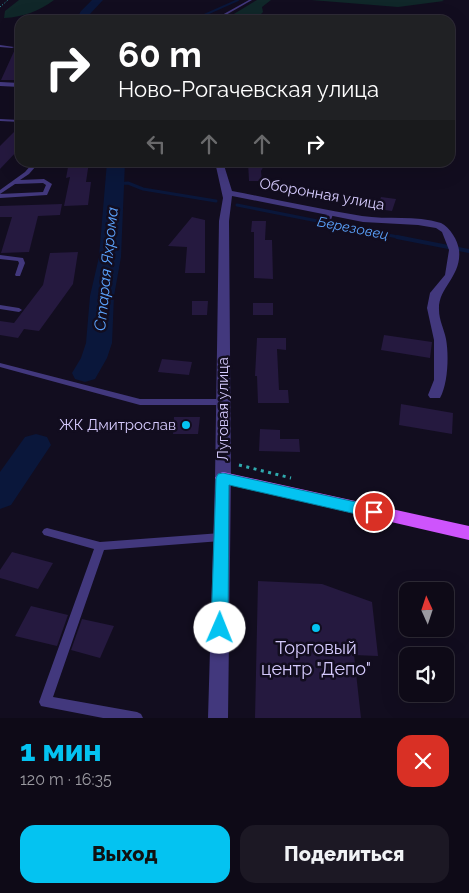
<!DOCTYPE html>
<html lang="ru">
<meta charset="utf-8">
<style>
:root{--surface:#0e0a17;--page:#1c1824;--text:#f1f3f6;--muted:#9b9aa1;--line:#2e2b36;--accent:#04c3f1}
body{margin:0;font-family:Raleway,sans-serif;background:var(--page);color:var(--text);height:100vh;display:flex;flex-direction:column;font-size:19px;white-space:nowrap}
*{box-sizing:border-box;margin:0}
p{font-size:16px;color:var(--muted)}
.icon{flex:none;width:28px;height:28px;fill:none;stroke:currentColor;stroke-width:2;stroke-linecap:round;stroke-linejoin:round}
.map{position:relative;height:718px;overflow:hidden}
.sheet{display:flex;flex-direction:column;background:var(--surface);flex:1}
.sheet>*{flex:none}
.top-card{position:absolute;left:15px;top:15px;width:440px;height:152px;border-radius:15px;box-shadow:0 5px 20px #0002,0 0 0 1px var(--line);background:#202124;color:#fff;overflow:hidden}
.needle{width:32px;rotate:357deg}
.tools{position:absolute;left:399px;top:582px;display:grid;gap:10px}
.tools a{display:grid;place-items:center;width:55px;height:55px;border-radius:10px;background:var(--surface);box-shadow:0 5px 20px #0002,0 0 0 1px var(--line);font-size:25px}
.pin{position:absolute;display:grid;place-items:center;width:42px;height:42px;color:#fff;margin:-21px;border:2px solid #fff;border-radius:50%;box-shadow:0 1px 5px #0007}
.me{position:absolute;width:55px;margin:-28px;rotate:1deg;stroke-linejoin:round;filter:drop-shadow(0 0 4px #0008)}
.turn{display:flex;align-items:center;gap:18px;height:105px;padding:0 20px;font-size:22px}
.turn .icon{width:65px;height:65px;stroke-width:2.5}
.turn b{display:block;font-size:35px;line-height:42px}
.lanes{display:flex;align-items:center;height:48px;padding:0 20px;background:#0003;justify-content:center;gap:25px;direction:ltr}
.lanes .off{opacity:.35}
.round{display:grid;place-items:center;flex:none;width:52px;height:52px;border-radius:15px;background:var(--page)}
.summary{display:flex;align-items:center;justify-content:space-between;height:85px;padding:0 20px}
h1{font-size:30px;font-weight:800;line-height:38px;color:var(--accent)}
.button{display:flex;gap:10px;margin-top:auto;padding:10px 20px}
.button a{flex:1;height:58px;border-radius:15px;background:var(--accent);color:#111;font-size:20px;font-weight:800;line-height:58px;text-align:center}
.button a+a{background:var(--page);color:var(--text)}
.map>svg:first-child{display:block}
.green{fill:#102729}
.lines{fill:none;stroke-linecap:round;stroke-linejoin:round}
.stream-far2{stroke:#0a173b;stroke-width:2}
.stream-far1{stroke:#0a173b;stroke-width:3}
.stream{stroke:#0a173b;stroke-width:4}
.river{fill:#0a173b;fill-rule:evenodd}
.building{fill:#25193f}
.path-far1{stroke:#2faaae;stroke-width:1;stroke-dasharray:1 2;stroke-linecap:butt}
.path{stroke:#2faaae;stroke-width:3;stroke-dasharray:3 4.5;stroke-linecap:butt}
.service{fill:#42387d;fill-rule:evenodd}
.minor{fill:#42387d;fill-rule:evenodd}
.primary{fill:#ce54fc;fill-rule:evenodd}
.route{fill:#04c3f1;stroke:#037f9d}
.poi-dot{fill:#04c3f1;stroke:#120d1f;stroke-width:2}
.labels{text-anchor:middle;dominant-baseline:central;stroke-width:5;stroke-linejoin:round;paint-order:stroke}
.far-water-label{font-size:14px;font-style:italic;fill:#5ba2fc;stroke:#120d1f}
.street-label{font-size:15px;fill:#d6cbfe;stroke:#120d1f}
.poi-label{font-size:15px;fill:#d6cbfe;stroke:#120d1f;text-anchor:end}
.water-label{font-size:16px;font-style:italic;fill:#5ba2fc;stroke:#120d1f}
.near-poi-label{font-size:18px;fill:#d6cbfe;stroke:#120d1f}
</style>
<div class="map">
<svg width="469" height="718" viewBox="0 0 469 718">
<rect width="100%" height="100%" fill="#120d1f"/>
<!-- green -->
<g class="green">
<path d="M19,0H54C39,11 24,17 4,18L5,11Z"/>
<path d="M257,0H271L262,7L263,12L257,18V20H224Z"/>
<path d="M311,0H442L444,1L398,7Z"/>
</g>
<g class="lines">
<!-- stream-far2 -->
<path class="stream-far2" d="M193,20L238,0"/>
<!-- stream-far1 -->
<g class="stream-far1">
<path d="M115,184L128,183L143,189L216,201"/>
<path d="M237,205L403,238"/>
</g>
<!-- stream -->
<path class="stream" d="M397,237L469,251"/>
<!-- river -->
<g class="river">
<path d="M92,0H103L90,14L88,20H76L81,11Z"/>
<path d="M107,162H125L121,257L114,296L112,343L107,358L95,379L85,382L75,379L72,373L81,358L86,343L90,296L99,257Z"/>
<path d="M36,434L47,437L51,445L11,505L0,509V472L25,437Z"/>
</g>
</g>
<!-- building -->
<g class="building">
<path d="M20,35V80H1L16,47Z"/>
<path d="M20,126V148L0,169V146Z"/>
<path d="M69,162H89L86,182H91L88,205L64,206L70,177L66,178Z"/>
<path d="M248,162L265,164L261,171L262,181H249Z"/>
<path d="M381,197L396,199L392,211L377,209Z"/>
<path d="M62,204L60,215L38,216L29,252L1,253L12,217H0V206Z"/>
<path d="M192,217L205,220V273H185L187,247L168,246Z"/>
<path d="M252,221H266L265,240H272L273,279L254,278V232H251Z"/>
<path d="M78,252L73,284L39,331L24,329L18,338L0,335V321L14,323L43,285L50,253Z"/>
<path d="M192,301H208L207,315H192Z"/>
<rect x="253" y="303" width="20" height="12"/>
<path d="M384,335L432,342L430,358L381,350Z"/>
<path d="M257,338H286V350L277,349L279,390H288L289,403H258L257,376H255Z"/>
<path d="M162,359L192,362L189,375L158,372Z"/>
<path d="M401,404L453,413L452,434L399,425Z"/>
<path d="M174,417H200L198,434H173Z"/>
<path d="M260,429L280,430V439H299L300,452L259,451Z"/>
<path d="M12,552L53,563L38,589L0,578V570Z"/>
<path d="M258,581L322,584L372,602L378,656L354,655L361,718H255Z"/>
<path d="M31,606L68,615L57,646L15,636Z"/>
<path d="M82,619L114,626L100,658L71,650Z"/>
</g>
<g class="lines">
<!-- path-far1 -->
<path class="path-far1" d="M0,7L8,0"/>
<!-- path -->
<path class="path" d="M239,465L291,478"/>
<!-- service -->
<g class="service">
<path d="M249,0H252L217,20H213Z"/>
<path d="M0,45L14,47L12,48L0,47Z"/>
<path d="M0,119L20,120V122L0,121Z"/>
<path d="M40,162H55L36,166L29,174L20,180L44,179L52,184L47,195L0,198V194L43,192L46,185L43,183L15,184L0,194V190L25,172L32,164Z"/>
<path d="M330,212L333,214C330,222 330,230 320,229V227L323,225L327,214Z"/>
<path d="M0,255L23,258L25,263L20,276H16L15,275L19,263L18,261L0,259Z"/>
<path d="M0,305L19,308L22,310L19,312L0,309Z"/>
<path d="M0,363L140,399H223L227,402L223,405H140L0,367Z"/>
<path d="M47,528L100,542L221,533L224,534L226,537L224,540L221,541L104,550L53,697L137,712L141,714L143,718H103L41,706L39,702L94,549L44,535L42,532L44,529Z"/>
</g>
<!-- minor -->
<g class="minor">
<path d="M0,82L20,83V87L0,86Z"/>
<path d="M215,162H223L232,191C275,199 318,209 362,216C388,220 415,215 441,223C450,227 458,241 459,250C462,277 438,287 439,310C439,320 444,329 446,339C449,355 448,384 440,398H430L428,395L434,380V340L427,308L430,293L445,275L449,250L442,232L436,228L418,225L363,222L232,196L229,221L231,478L228,718H208L215,478L219,221L223,198Z"/>
</g>
<!-- primary -->
<path class="primary" d="M223,472L469,526V540L218,482L215,478L218,474Z"/>
</g>
<!-- route -->
<path class="route" d="M223,473L374,506L379,508L381,512L379,516L374,518L229,485L228,628L225,633L220,635L214,633L211,628L216,478L218,474Z"/>
<!-- markers -->
<g class="poi-dot">
<circle cx="186" cy="425" r="5"/>
<circle cx="316" cy="628" r="5"/>
</g>
<g class="labels">
<!-- far-water labels -->
<g class="far-water-label">
<text transform="translate(353 228) rotate(11)">Березовец</text>
</g>
<!-- street labels -->
<g class="street-label">
<text transform="translate(322 194) rotate(10)">Оборонная улица</text>
<text transform="translate(223 409) rotate(-90)">Луговая улица</text>
</g>
<!-- poi labels -->
<g class="poi-label">
<text x="176" y="425">ЖК Дмитрослав</text>
</g>
<!-- water labels -->
<g class="water-label">
<text transform="translate(106 269) rotate(-84)">Старая Яхрома</text>
</g>
<!-- near-poi labels -->
<g class="near-poi-label">
<text x="316" y="647">Торговый<tspan x="316" dy="21">центр "Депо"</tspan></text>
</g>
</g>
</svg>
<div class="tools">
<a><svg class="needle" viewBox="-14 -14 28 28"><path d="M0-13l5 13h-10z" fill="#e53935"/><path d="M0 13l5-13h-10z" fill="#9b9aa1"/></svg></a>
<a><svg class="icon" aria-label="sound" viewBox="0 0 24 24"><path d="M4 9h4l5-4v14l-5-4H4zM17 9q2 3 0 6"/></svg></a>
</div>
<div class="pin" style="left:374px;top:512px;background:#d93025"><svg class="icon" aria-label="arrive" viewBox="0 0 24 24"><path d="M6 21V4h12l-3 4 3 4H6"/></svg></div>
<svg class="me" style="left:220px;top:628px" viewBox="-20 -20 40 40"><circle r="19" fill="#fff"/><path d="M0-13L10 11 0 6-10 11z" fill="#04c3f1"/></svg>
<div class="top-card">
<div class="turn"><svg class="icon" aria-label="right" viewBox="0 0 24 24"><path d="M7 20v-9h11M14 6l5 5-5 5"/></svg><div><b>60 m</b>Ново-Рогачевская улица</div></div>
<div class="lanes"><svg class="icon off" aria-label="left" viewBox="0 0 24 24"><path d="M17 20v-9H6M10 6l-5 5 5 5"/></svg><svg class="icon off" aria-label="ahead" viewBox="0 0 24 24"><path d="M12 20V5M6 11l6-6 6 6"/></svg><svg class="icon off" aria-label="ahead" viewBox="0 0 24 24"><path d="M12 20V5M6 11l6-6 6 6"/></svg><svg class="icon" aria-label="right" viewBox="0 0 24 24"><path d="M7 20v-9h11M14 6l5 5-5 5"/></svg></div>
</div>
</div>
<section class="sheet">
<div class="summary"><div><h1>1 мин</h1><p>120 m · 16:35</p></div><a class="round" style="background:#d93025;color:#fff"><svg class="icon" aria-label="close" viewBox="0 0 24 24"><path d="M6 6l12 12M18 6L6 18"/></svg></a></div>
<div class="button"><a>Выход</a><a>Поделиться</a></div>
</section>
